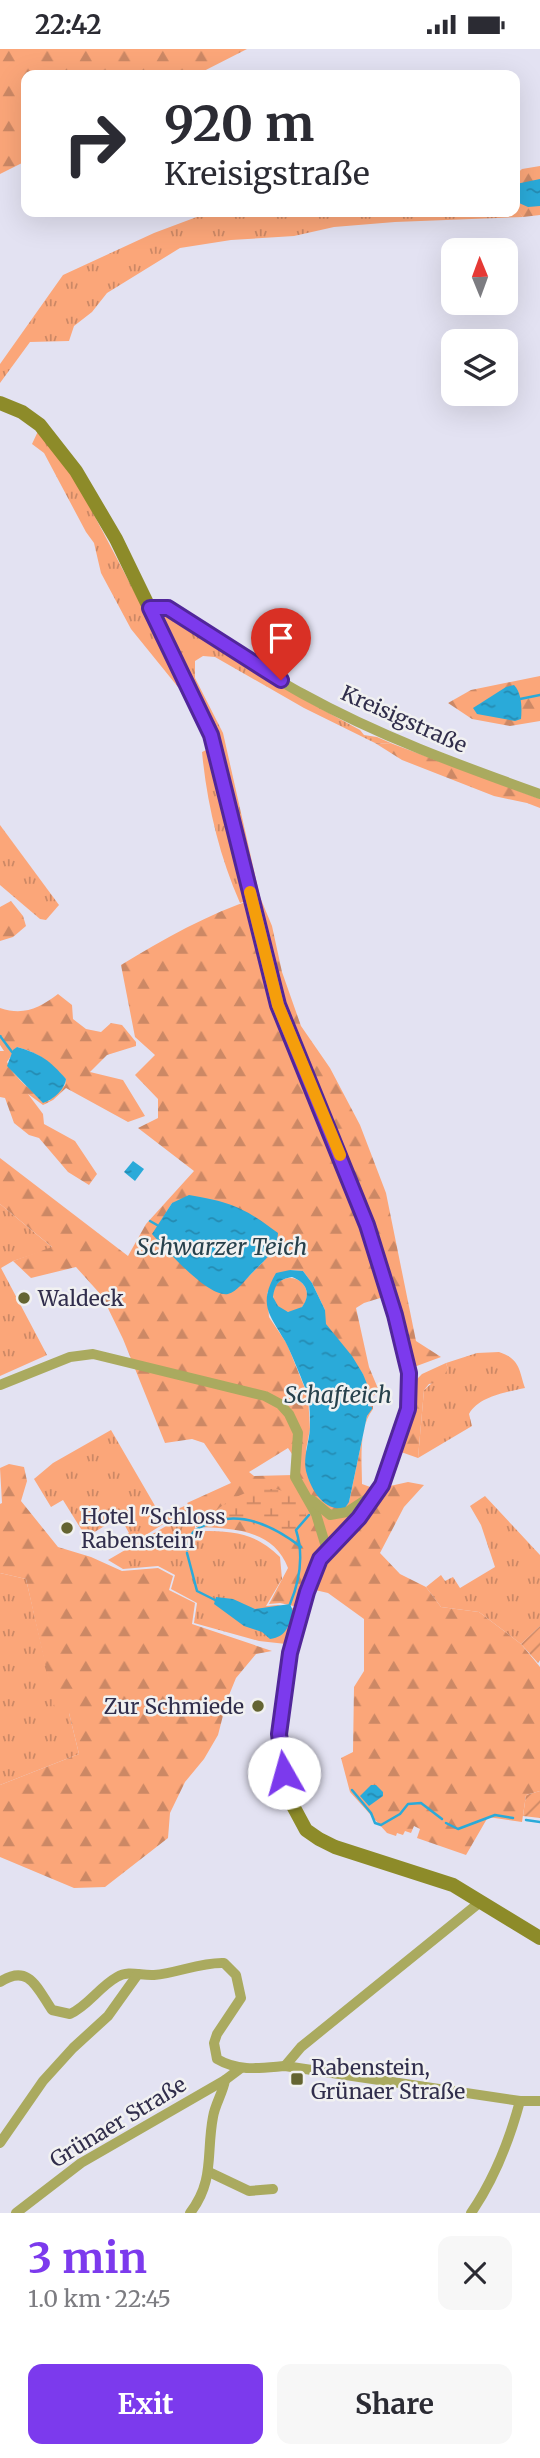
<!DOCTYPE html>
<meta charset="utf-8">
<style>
:root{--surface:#fff;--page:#f7f7f7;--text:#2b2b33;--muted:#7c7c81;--accent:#7c3aed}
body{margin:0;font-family:Merriweather,serif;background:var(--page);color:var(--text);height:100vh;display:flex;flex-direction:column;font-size:26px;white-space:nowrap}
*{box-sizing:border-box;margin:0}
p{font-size:23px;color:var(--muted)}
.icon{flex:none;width:38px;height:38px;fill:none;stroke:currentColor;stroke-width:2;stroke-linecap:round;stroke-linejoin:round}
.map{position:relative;height:2164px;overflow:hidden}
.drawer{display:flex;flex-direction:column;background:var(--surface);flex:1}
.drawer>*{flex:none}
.guide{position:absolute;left:21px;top:21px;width:499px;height:147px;border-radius:14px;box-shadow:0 7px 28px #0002;background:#fff;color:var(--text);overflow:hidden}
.needle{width:46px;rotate:359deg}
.controls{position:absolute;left:441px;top:189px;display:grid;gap:14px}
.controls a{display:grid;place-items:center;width:77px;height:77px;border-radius:14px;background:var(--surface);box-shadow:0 7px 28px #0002;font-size:35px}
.pin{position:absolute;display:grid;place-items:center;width:60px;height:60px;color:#fff;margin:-72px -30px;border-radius:50% 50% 50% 0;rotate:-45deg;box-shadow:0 0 7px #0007}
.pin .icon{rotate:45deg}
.me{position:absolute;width:77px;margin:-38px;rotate:353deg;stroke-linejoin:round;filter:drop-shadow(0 0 5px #0008)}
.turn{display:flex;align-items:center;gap:24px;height:147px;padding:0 28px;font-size:32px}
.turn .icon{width:91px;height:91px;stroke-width:2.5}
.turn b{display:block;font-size:49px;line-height:60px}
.round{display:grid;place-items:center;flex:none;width:74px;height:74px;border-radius:14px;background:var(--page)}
.summary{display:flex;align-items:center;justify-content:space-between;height:119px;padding:0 28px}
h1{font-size:42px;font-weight:700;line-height:52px;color:var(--accent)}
.action{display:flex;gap:14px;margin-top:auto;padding:14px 28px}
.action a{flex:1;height:80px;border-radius:14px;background:var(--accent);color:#fff;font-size:28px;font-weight:700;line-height:80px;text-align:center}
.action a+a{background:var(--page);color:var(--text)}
.status{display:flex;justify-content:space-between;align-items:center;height:49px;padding:0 35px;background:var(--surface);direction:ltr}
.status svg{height:19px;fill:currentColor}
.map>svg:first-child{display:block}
.grass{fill:url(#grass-tufts)}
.forest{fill:url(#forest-firs);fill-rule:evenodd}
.wetland{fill:url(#wetland-marsh)}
.garden{fill:url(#garden-furrows)}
.water{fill:url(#water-ripples);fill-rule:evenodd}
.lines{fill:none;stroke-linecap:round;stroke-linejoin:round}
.stream{stroke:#2aaad9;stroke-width:2.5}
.street{stroke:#aaaa5f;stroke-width:10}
.secondary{stroke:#8d8b29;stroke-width:14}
.route-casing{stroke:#51269a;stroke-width:18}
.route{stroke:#7c3aed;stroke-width:12}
.slow{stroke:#f59e0b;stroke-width:12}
.poi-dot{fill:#646431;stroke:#f1f1f1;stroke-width:2.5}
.labels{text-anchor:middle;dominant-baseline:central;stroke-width:5;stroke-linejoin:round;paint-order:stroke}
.street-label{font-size:21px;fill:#312e4c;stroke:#f1f1f1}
.poi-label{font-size:21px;fill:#312e4c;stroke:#f1f1f1;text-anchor:start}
.water-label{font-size:23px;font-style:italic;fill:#27414c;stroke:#f1f1f1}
</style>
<div class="status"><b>22:42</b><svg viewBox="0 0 49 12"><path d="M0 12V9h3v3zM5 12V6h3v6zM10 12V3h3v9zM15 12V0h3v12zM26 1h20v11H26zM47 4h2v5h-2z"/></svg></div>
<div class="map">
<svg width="540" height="2164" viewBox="0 0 540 2164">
<defs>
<pattern id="grass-tufts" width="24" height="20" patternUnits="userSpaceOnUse" patternTransform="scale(1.75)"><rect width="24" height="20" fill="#fba679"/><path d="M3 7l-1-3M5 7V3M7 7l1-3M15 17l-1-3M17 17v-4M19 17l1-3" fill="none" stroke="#cc8865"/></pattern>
<pattern id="forest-firs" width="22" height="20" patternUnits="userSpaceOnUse" patternTransform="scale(1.75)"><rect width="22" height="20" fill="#fba679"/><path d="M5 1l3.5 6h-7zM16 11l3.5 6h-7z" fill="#cc8865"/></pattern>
<pattern id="wetland-marsh" width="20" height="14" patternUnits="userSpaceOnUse" patternTransform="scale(1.75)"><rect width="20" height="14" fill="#fba679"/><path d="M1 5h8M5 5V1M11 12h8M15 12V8" fill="none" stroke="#cc8865"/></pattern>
<pattern id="garden-furrows" width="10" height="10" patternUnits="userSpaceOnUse" patternTransform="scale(1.75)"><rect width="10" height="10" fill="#fba679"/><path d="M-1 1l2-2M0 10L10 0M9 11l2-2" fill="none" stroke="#cc8865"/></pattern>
<pattern id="water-ripples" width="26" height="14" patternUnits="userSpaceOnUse" patternTransform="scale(1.75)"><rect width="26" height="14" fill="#2aaad9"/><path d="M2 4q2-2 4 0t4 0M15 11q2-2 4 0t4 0" fill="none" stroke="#258bb2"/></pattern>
</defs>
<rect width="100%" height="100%" fill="#e3e2f2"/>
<!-- grass -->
<g class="grass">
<path d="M515,158L523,168L395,173L334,178L294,187L231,191L180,199L107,244L92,263L74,277L69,292L30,293L0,334V315L63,226L154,184L210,163H341L362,165L374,163H514Z"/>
<path d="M39,380L73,426L144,561L165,564L172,567L305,651L360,681L364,686L377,688L393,695L375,694L304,659L215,608L203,607L195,612V629L223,684L260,848L240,854C219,806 207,755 202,703L217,696L193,638H178L131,580L101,524L94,494L86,483L44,404L32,395Z"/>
<path d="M0,776L59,856L46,871L40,870L0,836Z"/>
<path d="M0,1155L53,1199L13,1212L1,1219L47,1306L0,1327Z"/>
<path d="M499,1303C520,1310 519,1321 525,1339C507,1343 479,1347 469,1365L472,1377L418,1409L424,1341L448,1320L446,1314L477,1304Z"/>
<path d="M111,1381L165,1474L122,1501L117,1492L129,1484L120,1468L86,1488L63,1451L51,1458L34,1430L53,1414Z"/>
<path d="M485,1447L540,1506V1577L521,1595L479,1563L441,1558L426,1538L441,1526L445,1532L453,1528L460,1539L495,1518L481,1476L470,1457Z"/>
<path d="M187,1456L194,1466L195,1479L201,1482C235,1482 255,1484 280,1508L282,1530L266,1557L278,1556L297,1560L286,1595L259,1592L194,1574L197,1554L171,1540L175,1526L158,1517L123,1520L108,1511L168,1476L163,1466Z"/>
<path d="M0,1524L26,1530L57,1664H69L79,1705L0,1736Z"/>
</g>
<!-- forest -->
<g class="forest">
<path d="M0,0H247L196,26H26V112L0,125Z"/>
<path d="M540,117V166L523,168L515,159L514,127L522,120Z"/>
<path d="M540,627V672L510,677L472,670L448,654L471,641Z"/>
<path d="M375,694L393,695L540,750V759L527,754L494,747L402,711Z"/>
<path d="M260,848L272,877L282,923L301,977L330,1019L360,1076L386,1144L416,1292L441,1308L414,1318L393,1245L364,1254L356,1259L369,1318L379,1342L368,1352V1357H373V1360C358,1379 362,1413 362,1435L373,1439L298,1558L280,1554L269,1555L288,1519C274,1480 231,1479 196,1478V1465L187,1454L231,1434L204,1394L192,1390L165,1394L123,1290L102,1247L76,1218L31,1229L13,1212L52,1198L0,1155V1109L128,1207L146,1175L194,1122L138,1079L158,1069V1050L135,1026L155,1006L135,988L121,916C164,890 211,863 260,848ZM172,1154L265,1211L236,1240L227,1245C196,1235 175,1209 153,1185ZM290,1221L303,1222L312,1234L325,1261V1275L363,1325L368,1357L372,1358L367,1367L349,1453L306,1401L310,1380L308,1347L287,1295L269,1268L267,1244ZM288,1399L294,1408L293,1426L254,1427L249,1423Z"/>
<path d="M11,852L23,867L26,877L13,888L0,892V858Z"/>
<path d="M58,945L72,956L73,970L86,980L101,983L111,974L122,976L136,993V997L107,1006L90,1023L123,1031L145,1067L128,1073L66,1039L53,1051L43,1056L28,1045L43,1065L44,1075L75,1092L97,1125L89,1136L68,1123L39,1089L29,1086L14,1074L5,1049L0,1048V1002H4L0,996V959C24,967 39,959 58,945ZM17,998C41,1004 48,1013 66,1030L65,1036L49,1052C31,1043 17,1031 7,1013Z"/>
<circle cx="290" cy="1246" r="17"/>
<path d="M446,1314L448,1320L440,1333L429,1335L424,1341L418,1409L401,1403L412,1361L415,1332L422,1325Z"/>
<path d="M9,1415L24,1418L27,1432L21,1452L58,1498L91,1508L122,1522L158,1519L173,1527L169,1541L195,1554L192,1575L272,1602L256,1605L236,1629L227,1651L218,1686L204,1710L185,1733L170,1764L168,1789L105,1838L74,1839L0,1808V1736L79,1705L69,1664H56L26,1530L0,1524V1455L2,1454L0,1419Z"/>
<path d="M408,1433L424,1436L404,1458L380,1504L400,1525L426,1538L441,1558L479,1563L521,1595L540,1618V1742L526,1746L522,1773L488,1768L466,1806L417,1789L420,1780L414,1777L411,1784L405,1782L403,1786L397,1784L396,1787L387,1784L350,1743L341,1709L353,1703L354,1638L364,1622V1570L328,1544L315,1541L326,1510L337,1497L357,1482L374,1462L390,1437Z"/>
</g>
<!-- wetland -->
<path class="wetland" d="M259,1440H277L300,1449L308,1472C293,1502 272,1479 249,1474C236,1471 224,1473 210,1476L209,1468C223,1454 240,1444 259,1440Z"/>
<!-- garden -->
<g class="garden">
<path d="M540,1577V1611L538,1614L521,1595Z"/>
<path d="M540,1742V1769L523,1767L526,1746Z"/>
</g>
<!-- water -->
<g class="water">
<path d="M540,130V157L528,158L519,154L516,135Z"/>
<path d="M514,636C522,644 522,660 521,670L515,672L477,665L473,659L506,638Z"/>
<path d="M17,998C41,1005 49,1011 66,1030C65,1040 53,1051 43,1054L7,1017L13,1001Z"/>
<path d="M133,1112L144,1120L135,1132L124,1123Z"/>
<path d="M189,1146C231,1153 245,1159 278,1184C277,1202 264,1212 252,1224C246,1230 237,1243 228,1245C208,1249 165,1199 152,1185L172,1154Z"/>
<path d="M290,1221L303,1222L312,1234L325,1261L326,1275L352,1307L363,1325L371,1345L368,1351V1357L372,1358V1360L367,1367L349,1453L345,1459C324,1463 311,1441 306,1422C303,1408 309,1394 310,1379C310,1370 310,1356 308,1347C305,1337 290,1301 285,1292C269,1265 258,1255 276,1224ZM292,1228C306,1233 312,1245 302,1258L288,1263L278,1257L273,1248C275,1235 279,1230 292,1228Z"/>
<path d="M216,1548L233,1550L255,1560L290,1555L293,1562C289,1576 287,1588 270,1590L262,1583L244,1577L214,1555Z"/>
<path d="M371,1736H376L383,1743V1747L369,1757L360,1747Z"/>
</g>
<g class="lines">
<!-- stream -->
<g class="stream">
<path d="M520,650L540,646"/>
<path d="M0,987L12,1003"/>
<path d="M150,1172L157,1176"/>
<path d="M187,1501C189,1496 189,1489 192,1485C195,1480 200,1478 205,1476C239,1460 274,1477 301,1498"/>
<path d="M187,1504L197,1542L215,1551"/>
<path d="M290,1555C300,1531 304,1506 296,1481L309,1466"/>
<path d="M352,1741L371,1764L375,1774L381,1776L400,1765L408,1755L421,1754L442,1770"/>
<path d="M526,1771L540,1773"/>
<path d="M446,1774L458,1780L495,1766L513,1769"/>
</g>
<!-- street -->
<g class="street">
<path d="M150,559H168C213,588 257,620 303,645C379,687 459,716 540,745"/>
<path d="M0,1336L70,1308L93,1305L265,1347L280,1355L289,1365L298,1384L295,1428L316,1465L327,1501"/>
<path d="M312,1451L330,1466L347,1463L370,1448"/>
<path d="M0,1933C29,1914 37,1939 52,1961L70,1965C88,1957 99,1938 117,1928C129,1921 141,1927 154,1926C178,1924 201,1913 224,1914L236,1926L241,1949L217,1985L214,1994L217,2010C239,2023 261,2019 285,2017L520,2052H540"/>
<path d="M285,2017L301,1998L479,1854"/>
<path d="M0,2094L43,2032L73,1999L108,1967L138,1925"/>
<path d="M209,2123L249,2142L273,2140"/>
<path d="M16,2164L81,2114L225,2031L241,2019"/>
<path d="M190,2164C215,2132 206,2104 213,2068C215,2055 223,2044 225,2031"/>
<path d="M471,2164C495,2129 509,2093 520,2052"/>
</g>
<!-- secondary -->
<path class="secondary" d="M0,354L22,363L40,376L76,422L116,490L211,686L278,956L367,1176L395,1266L409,1324L408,1360L382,1436L359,1469L320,1510L307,1543L290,1604L279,1685L284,1724L292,1755L306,1781L319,1790L335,1798L453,1836L540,1889"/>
</g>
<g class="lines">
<!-- route casing -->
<g class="route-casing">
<path id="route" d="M281,631L168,559H150L211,686L278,956L367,1176L395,1266L409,1324L408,1360L382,1436L359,1469L320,1510L307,1543L290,1604L279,1685L284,1724"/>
</g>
<!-- route -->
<use href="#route" class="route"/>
<!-- slow -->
<path class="slow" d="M250,843L278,956L340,1106"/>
</g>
<!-- markers -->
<g class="poi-dot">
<circle cx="24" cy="1249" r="7"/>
<circle cx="67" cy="1479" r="7"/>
<circle cx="258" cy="1657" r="7"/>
<rect x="290" y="2023" width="14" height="14" rx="3.5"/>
</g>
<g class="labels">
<!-- street labels -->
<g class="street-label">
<text transform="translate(404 670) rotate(24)">Kreisigstraße</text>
<text transform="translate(118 2073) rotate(-31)">Grünaer Straße</text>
</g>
<!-- poi labels -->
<g class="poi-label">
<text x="38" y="1249">Waldeck</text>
<text x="81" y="1467">Hotel "Schloss<tspan x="81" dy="24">Rabenstein"</tspan></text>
<text x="244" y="1657" text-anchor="end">Zur Schmiede</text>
<text x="311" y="2018">Rabenstein,<tspan x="311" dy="24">Grünaer Straße</tspan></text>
</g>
<!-- water labels -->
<g class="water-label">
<text x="222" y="1197">Schwarzer Teich</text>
<text x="338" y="1345">Schafteich</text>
</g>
</g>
</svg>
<div class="controls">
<a><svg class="needle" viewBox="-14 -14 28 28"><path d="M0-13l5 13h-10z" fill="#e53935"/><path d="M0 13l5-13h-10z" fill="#7c7c81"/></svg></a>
<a><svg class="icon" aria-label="layers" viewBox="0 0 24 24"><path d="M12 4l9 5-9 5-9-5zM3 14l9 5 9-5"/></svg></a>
</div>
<div class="pin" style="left:281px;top:631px;background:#d93025"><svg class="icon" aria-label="arrive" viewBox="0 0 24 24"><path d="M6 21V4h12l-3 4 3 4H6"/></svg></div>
<svg class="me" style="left:284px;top:1724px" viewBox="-20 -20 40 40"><circle r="19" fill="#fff"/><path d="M0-13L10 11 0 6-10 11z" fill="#7c3aed"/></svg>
<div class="guide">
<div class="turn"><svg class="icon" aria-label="right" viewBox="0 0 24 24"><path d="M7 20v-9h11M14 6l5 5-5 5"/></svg><div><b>920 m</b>Kreisigstraße</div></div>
</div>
</div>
<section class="drawer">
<div class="summary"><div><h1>3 min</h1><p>1.0 km · 22:45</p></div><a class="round"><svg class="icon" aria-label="close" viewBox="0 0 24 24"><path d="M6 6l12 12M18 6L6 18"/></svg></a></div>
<div class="action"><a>Exit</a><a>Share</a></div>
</section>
